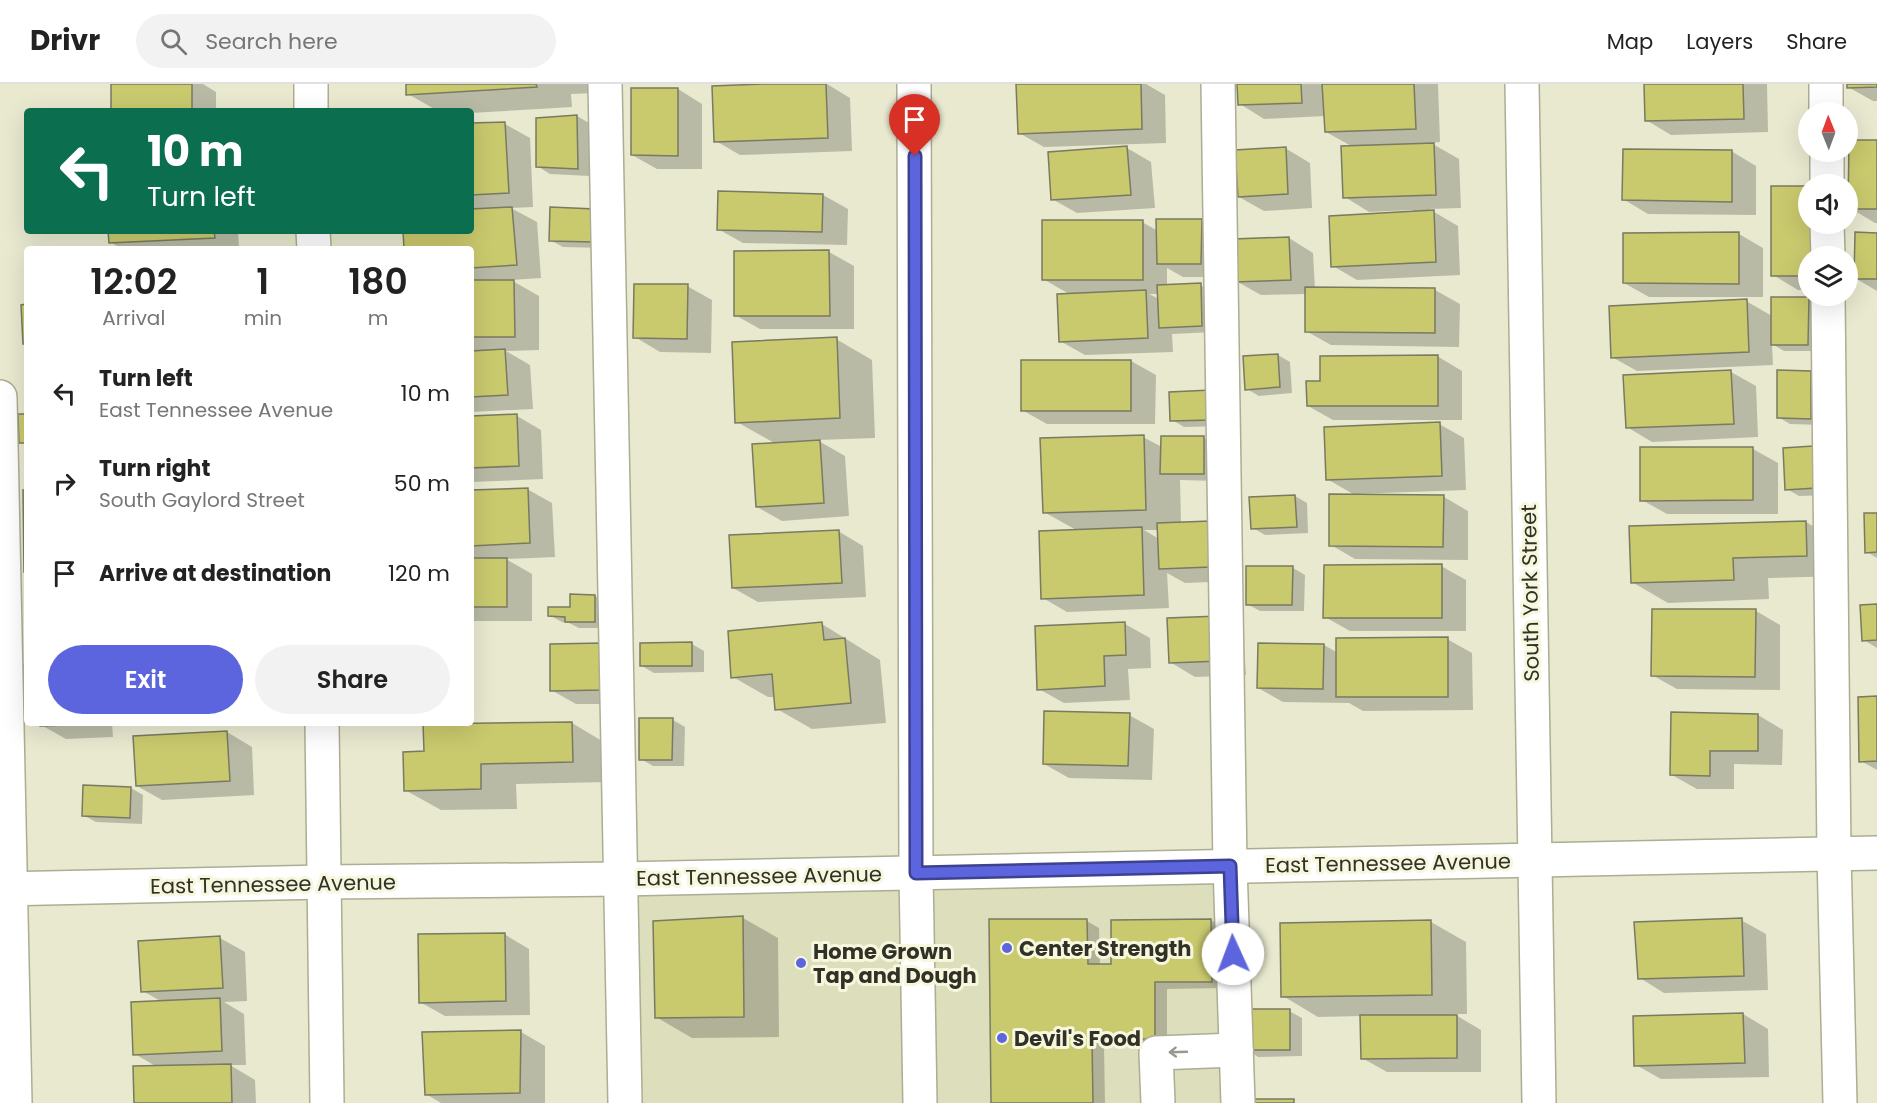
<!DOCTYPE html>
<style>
:root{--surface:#fff;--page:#f2f2f2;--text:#222;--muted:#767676;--line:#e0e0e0;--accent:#5c65dd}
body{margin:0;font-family:Poppins,sans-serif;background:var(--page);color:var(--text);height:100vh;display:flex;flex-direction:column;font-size:22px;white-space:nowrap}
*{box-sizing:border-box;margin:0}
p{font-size:20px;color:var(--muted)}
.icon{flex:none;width:33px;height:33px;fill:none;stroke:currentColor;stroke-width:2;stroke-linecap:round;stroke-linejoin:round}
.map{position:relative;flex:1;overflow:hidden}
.side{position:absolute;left:24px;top:162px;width:450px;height:480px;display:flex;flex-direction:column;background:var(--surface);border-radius:6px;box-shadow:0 6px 24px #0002}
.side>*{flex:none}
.hud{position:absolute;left:24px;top:24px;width:450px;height:126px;border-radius:6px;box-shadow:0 6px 24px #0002;background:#0b6e4f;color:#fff;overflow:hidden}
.needle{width:39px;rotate:359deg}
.buttons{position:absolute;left:1798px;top:18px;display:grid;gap:12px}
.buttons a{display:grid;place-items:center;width:60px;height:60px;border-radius:50%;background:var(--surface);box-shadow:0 6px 24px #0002;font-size:30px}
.pin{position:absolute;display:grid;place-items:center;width:51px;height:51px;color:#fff;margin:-62px -26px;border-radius:50% 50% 50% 0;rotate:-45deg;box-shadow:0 0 6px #0007}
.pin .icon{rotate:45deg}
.me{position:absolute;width:66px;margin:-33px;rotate:358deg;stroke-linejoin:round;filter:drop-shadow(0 0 4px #0008)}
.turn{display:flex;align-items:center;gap:21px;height:126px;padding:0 24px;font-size:27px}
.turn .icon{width:78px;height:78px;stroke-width:2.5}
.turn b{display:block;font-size:42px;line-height:51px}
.eta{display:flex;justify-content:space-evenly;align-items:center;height:102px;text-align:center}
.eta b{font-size:36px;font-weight:600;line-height:42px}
.primary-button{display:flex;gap:12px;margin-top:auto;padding:12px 24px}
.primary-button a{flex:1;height:69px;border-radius:36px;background:var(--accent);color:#fff;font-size:24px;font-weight:600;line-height:69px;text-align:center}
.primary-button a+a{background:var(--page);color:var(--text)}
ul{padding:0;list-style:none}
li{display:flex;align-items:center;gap:18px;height:90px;padding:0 24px}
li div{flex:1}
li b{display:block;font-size:22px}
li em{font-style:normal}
header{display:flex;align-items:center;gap:36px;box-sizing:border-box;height:84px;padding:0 30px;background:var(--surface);border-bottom:2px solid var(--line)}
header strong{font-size:28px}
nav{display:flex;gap:33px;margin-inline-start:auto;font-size:21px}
.search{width:420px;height:54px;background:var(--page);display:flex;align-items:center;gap:15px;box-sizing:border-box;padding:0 21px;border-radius:33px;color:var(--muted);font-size:22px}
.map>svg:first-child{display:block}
.built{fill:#dddebc}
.shadow{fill:#0003;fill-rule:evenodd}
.building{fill:#c9c96e;stroke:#797a62;stroke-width:1.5}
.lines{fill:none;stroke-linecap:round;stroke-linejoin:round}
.minor-casing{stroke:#acad93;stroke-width:36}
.minor{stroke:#fff;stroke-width:33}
.oneway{stroke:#989893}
.route-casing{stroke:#3c4290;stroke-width:15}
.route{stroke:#5c65dd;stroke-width:10}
.poi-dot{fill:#5c65dd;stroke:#f6f7dc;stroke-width:2}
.labels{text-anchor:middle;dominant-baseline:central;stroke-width:6;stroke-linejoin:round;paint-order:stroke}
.street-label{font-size:21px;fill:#313127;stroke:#f6f7dc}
.poi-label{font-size:21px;font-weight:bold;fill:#313127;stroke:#f6f7dc;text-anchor:start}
</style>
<header>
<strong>Drivr</strong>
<div class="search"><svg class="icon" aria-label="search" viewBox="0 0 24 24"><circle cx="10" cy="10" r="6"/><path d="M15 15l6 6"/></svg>Search here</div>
<nav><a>Map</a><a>Layers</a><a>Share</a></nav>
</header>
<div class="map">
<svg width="1877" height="1019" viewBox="0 0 1877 1019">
<rect width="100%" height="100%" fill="#e8e9cf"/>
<!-- built -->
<path class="built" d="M1223,797L1228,1019H608L605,813Z"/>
<!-- shadow -->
<g class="shadow">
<path d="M113,0H203L216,8V27H113Z"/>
<path d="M407,0H618V8L571,10L572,23L471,29V27H438L408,10Z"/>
<path d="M805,0H827L850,14L852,67L740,71L716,57Z"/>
<path d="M1038,0H1146L1165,11L1166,59L1044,63L1019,49Z"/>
<path d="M1239,0H1438L1440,58L1431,59L1459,75L1461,124L1429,125L1458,142L1460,191L1357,196L1333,182L1413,129V126L1369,128L1345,113L1353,63L1326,48L1325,32L1264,35L1240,20Z"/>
<path d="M1645,0H1767L1768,48L1671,51L1646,36Z"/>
<path d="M1848,0H1877V17H1873L1848,3Z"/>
<path d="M678,5L702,20V85H657L632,71Z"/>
<path d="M577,32L589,39L590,92L550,90L537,82Z"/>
<path d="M471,40H505L530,54L533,123L511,124L537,138L541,194L511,196L539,212V266L506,267L530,281L533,325L471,328V165H405L404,147H471Z"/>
<path d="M1877,57V139H1875L1850,124Z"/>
<path d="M1127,64L1151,78L1155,124L1077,129L1052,115Z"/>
<path d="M1285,64L1310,79L1312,124L1264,127L1239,113Z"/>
<path d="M1731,67L1756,82V131L1648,130L1623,115Z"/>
<path d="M1809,103V140H1839V172H1809V206H1798L1773,191Z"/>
<path d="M823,111L848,125L847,161L743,159L718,145Z"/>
<path d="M595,126L606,164L563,163L550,156Z"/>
<path d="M1201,137L1226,151V193H1183L1167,184V202L1200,201L1213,208L1214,248L1172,250L1173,268L1085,271L1060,257L1071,211L1043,195L1142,138L1158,147ZM1149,210H1159V215Z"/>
<path d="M110,147H238L239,165H122L110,158Z"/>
<path d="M1739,150L1763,164V213H1649L1624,199Z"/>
<path d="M1877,150V207L1855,194Z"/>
<path d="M1289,154L1313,169L1315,205L1435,206L1460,220L1459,263L1331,261L1306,247L1307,210L1261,211L1236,197Z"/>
<path d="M735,168H829L854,182V245H760L735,231Z"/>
<path d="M687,202L712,216L711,269L660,268L635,253Z"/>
<path d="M1808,215L1821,222L1820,267H1784L1772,260L1773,281L1637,287L1612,273L1746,217L1772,232Z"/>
<path d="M836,255L872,276L875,354L817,356L845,372L849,432L782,437L757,423L776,360L737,338Z"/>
<path d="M1278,271L1290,278L1292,309L1259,312L1247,305Z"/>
<path d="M1437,272L1462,287V336H1333L1308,322L1322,298Z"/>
<path d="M1131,277L1156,291L1155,340H1047L1022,326Z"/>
<path d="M1731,288L1756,302L1758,353L1652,358L1627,343Z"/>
<path d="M1811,288L1823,296V341L1790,340L1778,333Z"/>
<path d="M1171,309L1225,342L1184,343L1172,336Z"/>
<path d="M517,332L541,346L543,395L471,398V333Z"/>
<path d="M1439,340L1464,354L1466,406L1353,410L1327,395Z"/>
<path d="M1143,353L1162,363L1204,354L1216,361V397L1180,396L1181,439L1235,497L1185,499L1167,489L1169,524L1067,528L1043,514L1078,447L1044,428ZM1144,446H1159V455Z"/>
<path d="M1813,364L1825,371L1828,411L1799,412L1787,405Z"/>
<path d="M1753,365L1778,379V430H1667L1642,416Z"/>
<path d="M527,405L552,419L555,473L506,475L532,490V537H471V407Z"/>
<path d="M1295,412L1307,419L1308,449L1265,451L1253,444Z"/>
<path d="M1444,413L1468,427V476L1355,475L1331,461Z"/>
<path d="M1877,431V474L1867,468Z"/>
<path d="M1806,438L1841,459L1843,492L1768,494L1769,515L1668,519L1632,498Z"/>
<path d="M838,447L863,462L866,513L758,518L733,504Z"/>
<path d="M1441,482L1466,496V547H1350L1325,533Z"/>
<path d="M1293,484L1305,491L1304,527H1260L1247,520Z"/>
<path d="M595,512L607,519V544H579L569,539L562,538L549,531L572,524Z"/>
<path d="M1877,521V564L1864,556Z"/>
<path d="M1756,527L1780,541V606L1677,605L1652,591Z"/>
<path d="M1219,534L1243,548L1246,591L1195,593L1170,578Z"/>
<path d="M822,540L880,576L886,639L812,645L777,625L776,613H768L733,593Z"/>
<path d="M1125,540L1150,554L1151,584L1128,585L1130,616L1064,619L1039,605Z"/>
<path d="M1447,555L1472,569L1473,626L1363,627L1349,619L1283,618L1258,604L1324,561L1338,569Z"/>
<path d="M692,560L704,567V588L654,589L642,582Z"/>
<path d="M602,561L627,620H576L551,606Z"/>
<path d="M0,566L26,581V610H0Z"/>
<path d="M1877,614V686L1861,677Z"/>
<path d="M1673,629L1758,631L1783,646L1782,681L1734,680V705H1697L1672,691Z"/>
<path d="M1129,631L1154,645L1152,696L1069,694L1044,680Z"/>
<path d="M673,636L685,643L684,682H653L641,675Z"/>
<path d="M41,639H112L113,653L66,655L41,641Z"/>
<path d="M572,639L607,660L608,698L516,700L517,725L441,726L405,706L425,669Z"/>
<path d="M227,648L252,663L254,711L162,716L137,702Z"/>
<path d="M131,704L143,711L142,740L96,738L83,731Z"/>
<path d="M743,834L778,854L779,953L692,954L656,933Z"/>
<path d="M1211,836L1223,843L1224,904L1167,905V961L1104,962L1105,1019H993L1087,837L1099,844L1100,882L1112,881Z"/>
<path d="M1741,836L1766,850L1768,906L1664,909L1640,894Z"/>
<path d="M1431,838L1466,858L1467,930H1454L1481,946V988H1387L1362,974V932L1318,933L1283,912Z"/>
<path d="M504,850L529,865L530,931L445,932L420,918Z"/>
<path d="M220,854L245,868L247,917L224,918L244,930L246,981H230L255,996L256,1019H135L157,983L135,970L162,918L143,907Z"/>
<path d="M1289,927L1302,934V972L1258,973L1246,965Z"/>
<path d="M1743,930L1768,945L1769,993L1661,995L1636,981Z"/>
<path d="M521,948L545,962V1019H441L426,1010Z"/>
</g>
<!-- building -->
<g class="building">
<rect x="111" y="0" width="81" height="27"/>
<path d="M406,0H536L537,3L406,11Z"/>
<path d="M763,0H826L828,54L714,58L712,2Z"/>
<path d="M1016,0H1141L1142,45L1018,50Z"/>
<path d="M1237,0H1301L1302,19L1238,21Z"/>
<path d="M1322,0H1414L1416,45L1325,48Z"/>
<path d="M1644,0H1743L1744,35L1645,37Z"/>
<path d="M1847,0H1877V3L1847,4Z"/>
<path d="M631,4H678V72L631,71Z"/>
<path d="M577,31L578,85L536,83V34Z"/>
<path d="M505,38L509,109L471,111V39Z"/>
<path d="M1849,56H1877V125H1848Z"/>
<path d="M1434,59L1436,111L1343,114L1341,62Z"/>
<path d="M1127,62L1131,111L1051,116L1048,68Z"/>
<path d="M1286,63L1288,110L1238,113L1235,66Z"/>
<path d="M1623,65L1732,66V118L1622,116Z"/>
<path d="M1771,102H1809V140H1815V172H1809V192H1771Z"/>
<path d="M718,107L823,110L822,148L717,146Z"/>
<path d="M512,123L517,181L471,184V165H404L403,147H471V125Z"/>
<path d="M550,123L595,125L594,158L549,157Z"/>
<path d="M1434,126L1436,178L1331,183L1329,132Z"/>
<path d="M1156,135H1202L1201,180H1157Z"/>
<rect x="1042" y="136" width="101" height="60"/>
<path d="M108,147H214L215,154L109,159Z"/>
<path d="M1739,148V200L1623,199V149Z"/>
<path d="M1855,148L1877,149V195H1854Z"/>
<path d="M1289,153L1291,196L1234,198L1233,155Z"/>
<path d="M829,166L830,232H734V167Z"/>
<path d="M471,196H514L515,253H471Z"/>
<path d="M1201,199L1202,242L1159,244L1157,201Z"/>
<path d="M634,200H688L687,255L633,254Z"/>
<path d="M1305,203L1435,204V249L1305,248Z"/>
<path d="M1146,206L1148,254L1059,258L1057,210Z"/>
<path d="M1771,213H1809L1808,261H1771Z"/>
<path d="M1747,215L1749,268L1611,274L1609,222Z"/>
<path d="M27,220V260H23L21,221Z"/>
<path d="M837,253L840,334L735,339L732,258Z"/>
<path d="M505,265L508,311L471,313V267Z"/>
<path d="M1278,270L1280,303L1245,306L1243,272Z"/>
<path d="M1438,271V322H1307L1306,297H1320V272Z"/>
<rect x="1021" y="276" width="110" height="51"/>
<path d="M1731,286L1734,340L1626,344L1623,291Z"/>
<path d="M1777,286L1811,287V335L1777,334Z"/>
<path d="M1211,306L1213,336L1170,337L1169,308Z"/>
<path d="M18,330H27V359H19Z"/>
<path d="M517,330L519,382L471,384V332Z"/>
<path d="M1440,338L1442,392L1326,396L1324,343Z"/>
<path d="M1144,351L1146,426L1043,429L1040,354Z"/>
<path d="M1161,352H1204V390H1160Z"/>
<path d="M820,356L824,419L756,423L752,360Z"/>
<path d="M1813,362L1816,404L1785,406L1783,364Z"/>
<path d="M1640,363H1753V416L1640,417Z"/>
<path d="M528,404L530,459L471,462V406Z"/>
<path d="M23,406H27V488H24Z"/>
<path d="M1329,410L1444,411L1443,463L1329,462Z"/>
<path d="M1295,411L1297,443L1251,445L1249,413Z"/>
<path d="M1864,429H1877V468L1865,469Z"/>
<path d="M1210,437L1211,483L1159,485L1157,439Z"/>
<path d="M1806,437L1807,472L1733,474L1734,496L1631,499L1629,442Z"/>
<path d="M1142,443L1144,511L1041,515L1039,447Z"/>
<path d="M839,446L842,499L732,504L729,451Z"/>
<rect x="471" y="474" width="36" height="49"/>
<path d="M1442,480V534H1323L1324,481Z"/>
<path d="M1246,482H1293L1292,521H1246Z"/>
<path d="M570,510L595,511V538H565V533L548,532V523H570Z"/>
<path d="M1877,520V556L1862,557L1860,521Z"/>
<path d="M1652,525H1756L1755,593L1651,592Z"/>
<path d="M1219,532L1221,577L1169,579L1167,534Z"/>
<path d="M822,538L824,556L845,554L851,619L775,626L772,590L731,594L728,547Z"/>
<path d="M1125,538L1126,571L1104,572L1105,602L1037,606L1035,542Z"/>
<path d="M1448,553V613H1336V554Z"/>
<path d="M692,558V582H640V559Z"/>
<path d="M602,559L603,606L550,607V560Z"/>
<path d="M1258,559L1324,560L1323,605L1257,604Z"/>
<path d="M1877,612V677L1859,678L1858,613Z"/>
<path d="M1044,627L1130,629L1128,682L1043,680Z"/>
<path d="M1671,628L1758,630V667H1710V692L1670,691Z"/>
<path d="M639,634H673L672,676H639Z"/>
<path d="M572,638L573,678L481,680V705L404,707L403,668L424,667L423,640Z"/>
<path d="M39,639H89V640L40,642Z"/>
<path d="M227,647L230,697L136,702L133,652Z"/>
<path d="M83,701L131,703L130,734L82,732Z"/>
<path d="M743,832L744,933L655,934L653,837Z"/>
<path d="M1742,834L1744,892L1638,895L1634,838Z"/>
<path d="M989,835H1087L1088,880H1111V836L1211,835L1212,898H1155V955H1092L1093,1019H991Z"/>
<path d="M1431,836L1432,911L1281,913L1280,839Z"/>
<path d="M505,849L506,917L419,919L418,850Z"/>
<path d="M220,852L223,904L141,908L138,857Z"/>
<path d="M220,914L222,967L133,971L131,918Z"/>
<path d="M1244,925H1290V966H1245Z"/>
<path d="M1743,929L1745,979L1634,982L1633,932Z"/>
<path d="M1360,931H1457V974L1361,975Z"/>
<path d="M521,946L520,1009L425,1011L422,948Z"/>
<path d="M231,980L232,1019H134L133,982Z"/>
<rect x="1252" y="1015" width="42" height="4"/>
</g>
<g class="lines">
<!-- minor casing -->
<g class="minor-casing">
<g id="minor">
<path d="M311,0V27"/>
<path d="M605,0L625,1019"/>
<path d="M914,0L916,789L920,1019"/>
<path d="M1218,0L1230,782L1238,1019"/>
<path d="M1522,0L1539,1019"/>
<path d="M1826,0V28"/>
<path d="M1827,68V100"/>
<path d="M1827,140L1828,172"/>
<path d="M313,147L314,165"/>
<path d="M1828,212L1834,770L1840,1019"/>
<path d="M0,313L15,1019"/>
<path d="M322,639L327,1019"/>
<path d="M0,805L325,798L621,795L1877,769"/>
<path d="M1158,1019L1156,969L1236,966"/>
</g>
</g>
<!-- minor -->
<use href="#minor" class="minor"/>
</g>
<!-- one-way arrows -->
<defs><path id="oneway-shaft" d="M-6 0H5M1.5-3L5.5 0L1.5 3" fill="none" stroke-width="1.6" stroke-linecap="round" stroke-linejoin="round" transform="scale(1.5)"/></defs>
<use class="oneway" href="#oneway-shaft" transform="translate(1178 968) rotate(178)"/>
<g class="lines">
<!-- route casing -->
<g class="route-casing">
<path id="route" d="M915,72L916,789L1230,782L1233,870"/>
</g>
<!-- route -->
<use href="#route" class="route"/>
</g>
<!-- markers -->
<g class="poi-dot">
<circle cx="1007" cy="864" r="6"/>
<circle cx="801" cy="879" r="6"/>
<circle cx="1002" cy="954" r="6"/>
</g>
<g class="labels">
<!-- street labels -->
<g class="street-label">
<text transform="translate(1530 509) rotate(-91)">South York Street</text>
<text transform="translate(1388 779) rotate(-1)">East Tennessee Avenue</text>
<text transform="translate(759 792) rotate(-1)">East Tennessee Avenue</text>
<text transform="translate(273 800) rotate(-1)">East Tennessee Avenue</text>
</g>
<!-- poi labels -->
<g class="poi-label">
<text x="1019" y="864">Center Strength</text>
<text x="813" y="867">Home Grown<tspan x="813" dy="24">Tap and Dough</tspan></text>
<text x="1014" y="954">Devil's Food</text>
</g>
</g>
</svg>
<div class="buttons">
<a><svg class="needle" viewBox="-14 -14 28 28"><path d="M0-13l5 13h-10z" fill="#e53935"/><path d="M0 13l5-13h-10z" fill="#767676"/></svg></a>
<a><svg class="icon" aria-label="sound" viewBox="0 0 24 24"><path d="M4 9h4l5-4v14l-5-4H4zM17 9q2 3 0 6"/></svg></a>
<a><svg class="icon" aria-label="layers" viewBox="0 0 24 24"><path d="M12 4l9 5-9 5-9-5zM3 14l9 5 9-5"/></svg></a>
</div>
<div class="pin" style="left:915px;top:72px;background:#d93025"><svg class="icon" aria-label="arrive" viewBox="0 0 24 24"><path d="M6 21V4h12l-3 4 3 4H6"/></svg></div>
<svg class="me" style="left:1233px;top:870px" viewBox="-20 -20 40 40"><circle r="19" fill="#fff"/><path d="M0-13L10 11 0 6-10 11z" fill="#5c65dd"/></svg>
<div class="hud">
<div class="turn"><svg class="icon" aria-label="left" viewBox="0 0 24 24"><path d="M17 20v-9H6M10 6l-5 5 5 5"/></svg><div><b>10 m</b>Turn left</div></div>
</div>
<section class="side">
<div class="eta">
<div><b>12:02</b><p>Arrival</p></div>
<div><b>1</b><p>min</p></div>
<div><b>180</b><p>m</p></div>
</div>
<ul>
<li><svg class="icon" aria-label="left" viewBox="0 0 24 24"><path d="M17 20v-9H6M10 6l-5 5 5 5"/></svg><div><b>Turn left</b><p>East Tennessee Avenue</p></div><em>10 m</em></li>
<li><svg class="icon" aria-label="right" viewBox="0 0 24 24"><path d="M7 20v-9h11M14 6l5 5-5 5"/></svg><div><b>Turn right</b><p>South Gaylord Street</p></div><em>50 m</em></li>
<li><svg class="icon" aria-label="arrive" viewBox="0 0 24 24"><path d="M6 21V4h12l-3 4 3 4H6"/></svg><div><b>Arrive at destination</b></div><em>120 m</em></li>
</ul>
<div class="primary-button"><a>Exit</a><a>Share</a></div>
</section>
</div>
